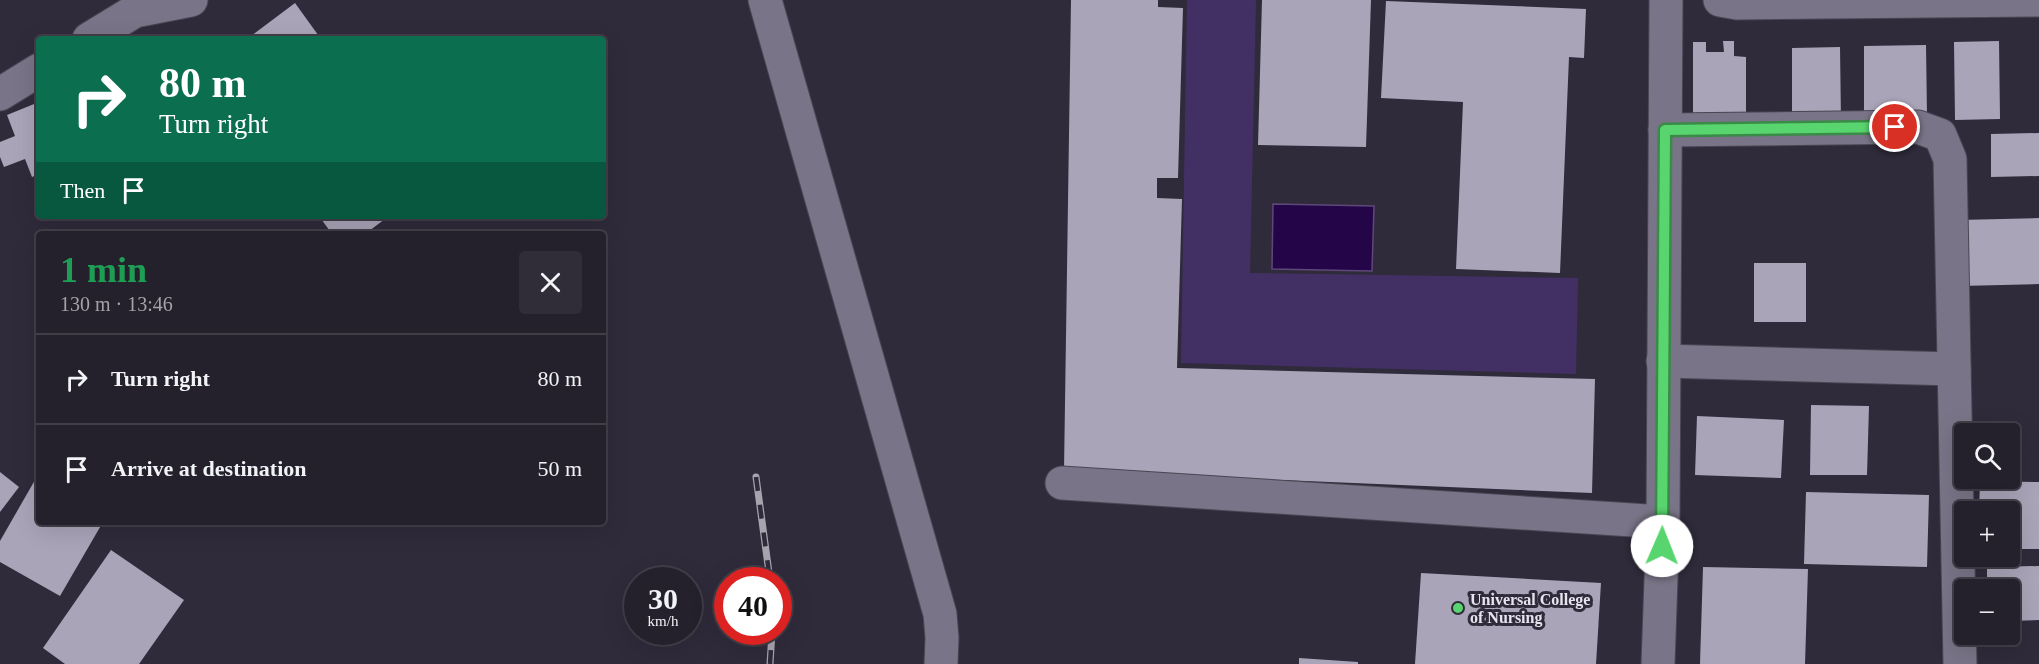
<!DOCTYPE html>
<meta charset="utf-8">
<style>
:root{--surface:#24202c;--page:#302d38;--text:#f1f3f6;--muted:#a3a3a9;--line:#413e48}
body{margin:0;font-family:Georgia,serif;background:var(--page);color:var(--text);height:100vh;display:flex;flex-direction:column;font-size:22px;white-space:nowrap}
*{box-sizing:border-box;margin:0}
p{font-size:20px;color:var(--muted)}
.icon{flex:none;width:33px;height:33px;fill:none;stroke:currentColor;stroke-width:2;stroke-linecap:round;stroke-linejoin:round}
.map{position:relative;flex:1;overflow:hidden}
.side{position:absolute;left:36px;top:231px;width:570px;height:294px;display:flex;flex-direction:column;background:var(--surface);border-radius:6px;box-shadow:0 6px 24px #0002,0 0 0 2px var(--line)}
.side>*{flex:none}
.guide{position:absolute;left:36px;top:36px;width:570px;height:183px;border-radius:6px;box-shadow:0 6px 24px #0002,0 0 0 2px var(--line);background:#0b6e4f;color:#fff;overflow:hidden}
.tools{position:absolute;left:1954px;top:423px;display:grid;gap:12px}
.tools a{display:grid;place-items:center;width:66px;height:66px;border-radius:6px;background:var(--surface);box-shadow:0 6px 24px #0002,0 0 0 2px var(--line);font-size:30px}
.speed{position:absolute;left:624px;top:567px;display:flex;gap:12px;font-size:30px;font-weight:700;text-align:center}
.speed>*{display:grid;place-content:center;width:78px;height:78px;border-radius:50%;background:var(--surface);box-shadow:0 6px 24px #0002,0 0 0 2px var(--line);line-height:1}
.speed small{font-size:15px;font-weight:400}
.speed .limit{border:9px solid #d22;background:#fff;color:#111}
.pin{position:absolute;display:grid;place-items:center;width:51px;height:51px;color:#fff;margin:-26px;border:3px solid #fff;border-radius:50%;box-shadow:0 2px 6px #0007}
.me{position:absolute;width:66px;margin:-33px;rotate:1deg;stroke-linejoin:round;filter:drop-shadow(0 0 4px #0008)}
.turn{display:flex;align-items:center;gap:21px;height:126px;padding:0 24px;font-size:27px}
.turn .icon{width:78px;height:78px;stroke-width:2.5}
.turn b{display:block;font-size:42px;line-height:51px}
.then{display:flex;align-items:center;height:57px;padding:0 24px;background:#0003;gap:12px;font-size:22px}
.round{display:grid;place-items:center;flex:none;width:63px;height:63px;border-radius:6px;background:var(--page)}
.headline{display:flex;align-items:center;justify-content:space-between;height:102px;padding:0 24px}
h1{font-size:36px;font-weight:700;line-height:45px;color:#1e9e55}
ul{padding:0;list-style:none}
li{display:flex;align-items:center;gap:18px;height:90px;padding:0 24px;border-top:2px solid var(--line)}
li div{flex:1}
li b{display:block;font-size:22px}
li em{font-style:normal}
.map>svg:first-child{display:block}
.green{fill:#423065}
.water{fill:#240548;stroke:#5e487a;stroke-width:1.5}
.building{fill:#a9a4b8}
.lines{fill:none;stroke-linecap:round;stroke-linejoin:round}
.minor-casing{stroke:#494653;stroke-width:35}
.minor{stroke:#797487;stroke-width:33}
.rail-casing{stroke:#a7a4b0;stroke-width:7}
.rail{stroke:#302b3b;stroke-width:4.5;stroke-dasharray:14;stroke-linecap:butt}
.route-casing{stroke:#3a8a48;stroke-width:15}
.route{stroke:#59d56f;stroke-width:10}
.poi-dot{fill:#59d56f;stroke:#302b3b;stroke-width:2}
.labels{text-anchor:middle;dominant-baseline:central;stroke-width:6;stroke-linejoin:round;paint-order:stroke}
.poi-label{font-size:16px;font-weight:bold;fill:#e6e4ee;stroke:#302b3b;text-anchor:start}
</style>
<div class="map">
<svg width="2039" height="664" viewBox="0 0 2039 664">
<rect width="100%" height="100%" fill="#302b3b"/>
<!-- green -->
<path class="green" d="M1187,0H1256L1250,273L1578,278L1576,374L1181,363Z"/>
<!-- water -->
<path class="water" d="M1273,204L1374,206L1372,271L1272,269Z"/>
<!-- building -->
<g class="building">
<path d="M1071,0H1158V7L1183,8L1178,178H1157V198L1182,199L1177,368L1595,379L1592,493L1064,471Z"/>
<path d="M1262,0H1371L1366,147L1258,145Z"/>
<path d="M1386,1L1586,9L1584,58L1569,57L1560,273L1456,269L1463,102L1381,98Z"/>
<path d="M295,3L321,39H247Z"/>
<path d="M1723,41H1734V56L1746,57V113L1693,114V42H1706V52H1724Z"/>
<path d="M1999,41L2000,119L1955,120L1954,42Z"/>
<path d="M1926,45L1927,116H1864V46Z"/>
<path d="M1840,47L1841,122L1792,123V48Z"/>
<path d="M39,102V174L32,177L25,159L4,167L0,157V142L15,136L7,115Z"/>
<path d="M2039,133V176L1991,177V134Z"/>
<path d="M319,216H389L365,234H332Z"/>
<path d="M2039,218V284L1960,286L1959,220Z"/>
<rect x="1754" y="263" width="52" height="59"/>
<path d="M1811,405L1869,406L1867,475H1810Z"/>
<path d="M1697,416L1784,420L1781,478L1695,475Z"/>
<path d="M0,472L19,487L0,512Z"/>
<path d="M39,473V522H103L60,596L0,562V541Z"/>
<path d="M1980,481L2039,482V549H2010V512H1979Z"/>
<path d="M1806,492L1929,495L1927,567L1804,564Z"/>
<path d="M111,550L184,600L139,664H65L43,648Z"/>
<path d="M2039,566V620L2010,621V590H1987V567Z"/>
<path d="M1703,567L1808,569L1805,664H1700Z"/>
<path d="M1421,573L1601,583L1596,664H1415Z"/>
<path d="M1299,658L1358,662V664H1299Z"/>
</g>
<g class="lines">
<!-- minor casing -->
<g class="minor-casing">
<g id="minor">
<path d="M765,0L940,614L942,638L941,664"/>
<path d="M1720,0L1737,3L2039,0"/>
<path d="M89,39L135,11L191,0"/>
<path d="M0,94L39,70"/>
<path d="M1665,130L1918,127L1940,135L1950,159L1960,664"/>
<path d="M1663,361L1954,369"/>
<path d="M1062,483L1663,522"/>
<path d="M1658,664L1663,522L1666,0"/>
</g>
</g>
<!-- minor -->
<use href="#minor" class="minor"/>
<!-- rail casing -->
<g class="rail-casing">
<g id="rail">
<path d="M756,477L770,580"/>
<path d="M770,664L772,632"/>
</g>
</g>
<!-- rail -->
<use href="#rail" class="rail"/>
</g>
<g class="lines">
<!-- route casing -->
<g class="route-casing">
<path id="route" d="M1662,546L1665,130L1895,127"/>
</g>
<!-- route -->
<use href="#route" class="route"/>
</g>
<!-- markers -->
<circle class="poi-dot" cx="1458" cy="608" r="6"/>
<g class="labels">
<!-- poi labels -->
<g class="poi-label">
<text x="1470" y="599">Universal College<tspan x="1470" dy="18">of Nursing</tspan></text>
</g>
</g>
</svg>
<div class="tools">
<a><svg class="icon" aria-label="search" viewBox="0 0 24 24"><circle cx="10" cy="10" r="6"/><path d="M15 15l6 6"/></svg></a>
<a>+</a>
<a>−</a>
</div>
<div class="speed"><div>30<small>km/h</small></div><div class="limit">40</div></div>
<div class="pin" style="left:1895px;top:127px;background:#d93025"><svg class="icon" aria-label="arrive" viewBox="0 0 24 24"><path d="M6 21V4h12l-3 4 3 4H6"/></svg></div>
<svg class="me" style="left:1662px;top:546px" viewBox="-20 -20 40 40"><circle r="19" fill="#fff"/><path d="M0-13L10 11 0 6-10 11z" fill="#59d56f"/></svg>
<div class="guide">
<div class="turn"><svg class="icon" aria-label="right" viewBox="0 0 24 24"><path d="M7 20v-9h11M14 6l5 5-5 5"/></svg><div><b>80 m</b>Turn right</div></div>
<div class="then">Then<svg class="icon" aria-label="arrive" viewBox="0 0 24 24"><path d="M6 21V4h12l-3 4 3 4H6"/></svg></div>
</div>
<section class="side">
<div class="headline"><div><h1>1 min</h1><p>130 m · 13:46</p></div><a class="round"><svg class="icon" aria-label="close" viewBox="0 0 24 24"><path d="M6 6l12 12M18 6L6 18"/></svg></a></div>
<ul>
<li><svg class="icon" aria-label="right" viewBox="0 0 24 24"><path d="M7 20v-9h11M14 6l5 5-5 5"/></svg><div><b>Turn right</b></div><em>80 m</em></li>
<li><svg class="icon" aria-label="arrive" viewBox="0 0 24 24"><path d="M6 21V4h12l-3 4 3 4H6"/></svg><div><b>Arrive at destination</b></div><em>50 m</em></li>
</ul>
</section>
</div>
